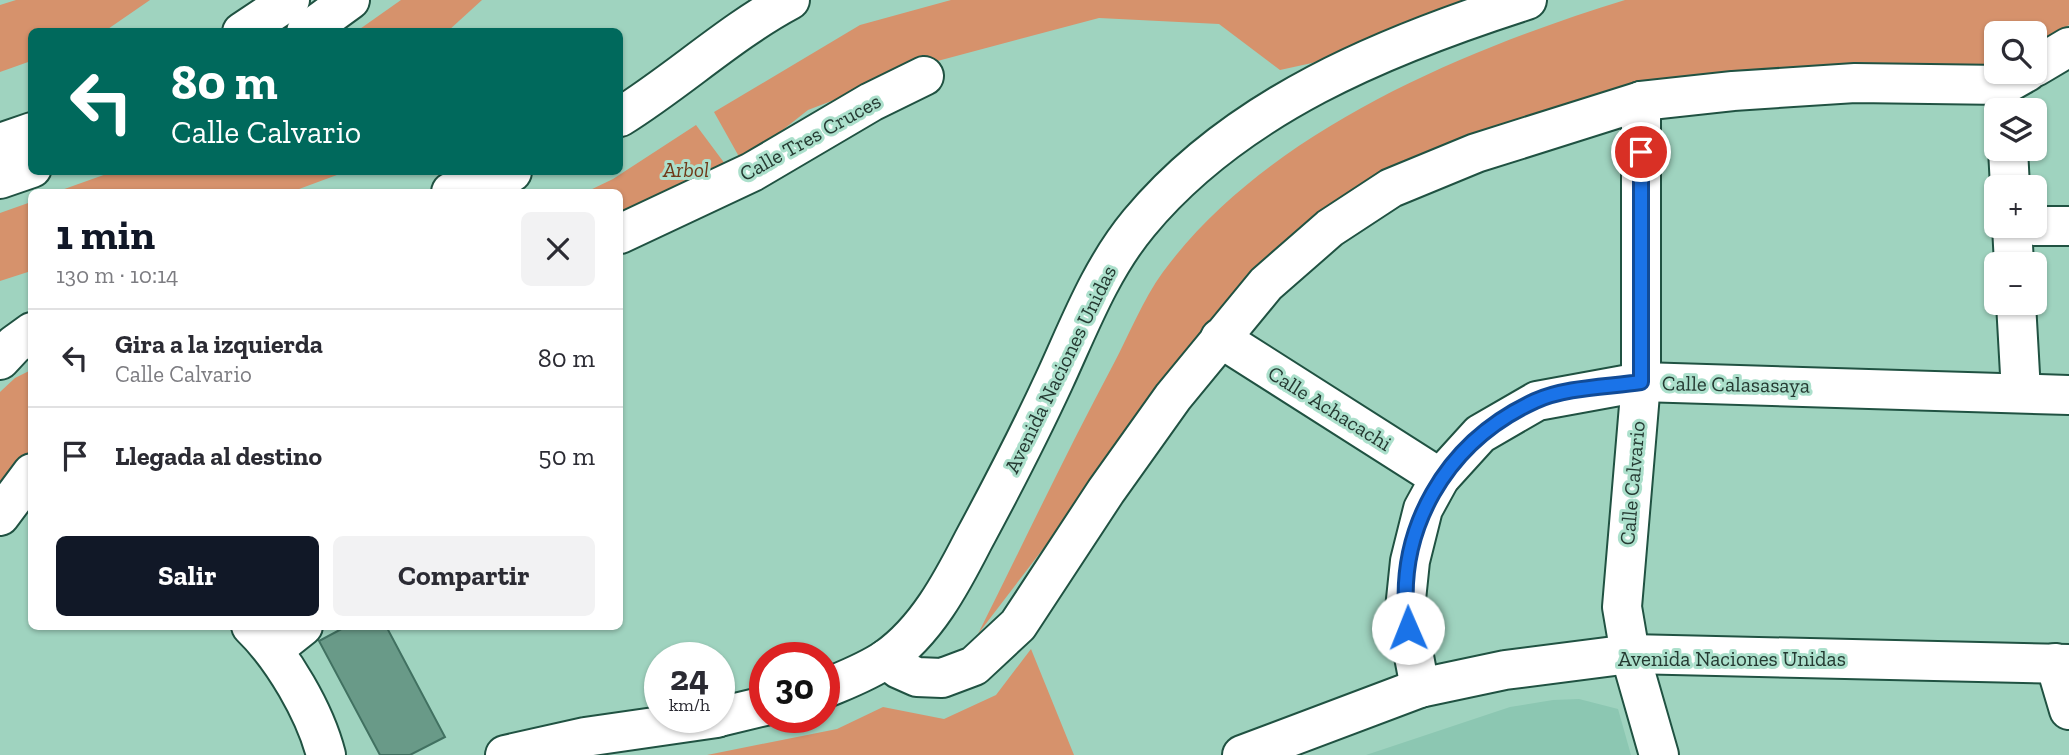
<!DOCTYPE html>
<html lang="es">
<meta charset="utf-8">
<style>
:root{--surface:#fff;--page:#f2f2f3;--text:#2b2b33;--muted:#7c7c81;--line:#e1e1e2;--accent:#111827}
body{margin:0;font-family:"Zilla Slab",serif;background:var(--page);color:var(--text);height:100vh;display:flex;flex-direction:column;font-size:26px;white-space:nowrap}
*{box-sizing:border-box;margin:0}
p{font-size:23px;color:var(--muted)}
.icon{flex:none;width:38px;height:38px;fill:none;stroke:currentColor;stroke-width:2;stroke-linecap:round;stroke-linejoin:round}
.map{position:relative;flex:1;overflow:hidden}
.drawer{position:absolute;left:28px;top:189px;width:595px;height:441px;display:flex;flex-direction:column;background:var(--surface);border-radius:10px;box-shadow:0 2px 5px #0004}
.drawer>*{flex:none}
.hud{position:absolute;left:28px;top:28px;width:595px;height:147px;border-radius:10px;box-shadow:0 2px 5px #0004;background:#00695c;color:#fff;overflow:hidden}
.tools{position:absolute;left:1984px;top:21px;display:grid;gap:14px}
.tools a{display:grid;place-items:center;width:63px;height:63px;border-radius:10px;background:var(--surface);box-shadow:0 2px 5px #0004;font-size:35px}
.speed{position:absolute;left:644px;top:642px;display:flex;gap:14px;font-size:35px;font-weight:700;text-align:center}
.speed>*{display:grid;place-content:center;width:91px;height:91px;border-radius:50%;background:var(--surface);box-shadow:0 2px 5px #0004;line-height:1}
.speed small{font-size:18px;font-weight:400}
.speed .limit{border:10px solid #d22;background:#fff;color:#111}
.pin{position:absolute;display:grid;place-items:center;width:60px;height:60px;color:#fff;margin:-30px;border:4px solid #fff;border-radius:50%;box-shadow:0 2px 7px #0007}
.me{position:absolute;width:77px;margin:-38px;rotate:359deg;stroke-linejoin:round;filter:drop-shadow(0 0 5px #0008)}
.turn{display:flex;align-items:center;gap:24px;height:147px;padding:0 28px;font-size:32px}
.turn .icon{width:91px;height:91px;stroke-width:2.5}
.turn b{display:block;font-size:49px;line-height:60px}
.round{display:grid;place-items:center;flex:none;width:74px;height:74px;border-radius:10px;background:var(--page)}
.summary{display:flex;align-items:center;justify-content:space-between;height:119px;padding:0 28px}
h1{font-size:42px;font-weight:700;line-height:52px;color:var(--accent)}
.action{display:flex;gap:14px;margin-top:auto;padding:14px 28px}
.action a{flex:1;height:80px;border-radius:10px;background:var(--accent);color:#fff;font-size:28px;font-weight:700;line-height:80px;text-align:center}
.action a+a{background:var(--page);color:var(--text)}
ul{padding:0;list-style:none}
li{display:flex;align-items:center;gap:21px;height:98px;padding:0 28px;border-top:2px solid var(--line)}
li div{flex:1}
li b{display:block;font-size:26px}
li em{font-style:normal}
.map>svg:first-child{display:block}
.built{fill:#8cc7b2}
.green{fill:#d6926c}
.building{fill:#699a88;stroke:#417161;stroke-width:2}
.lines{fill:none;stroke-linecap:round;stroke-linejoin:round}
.minor-casing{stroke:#205242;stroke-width:42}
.highway-casing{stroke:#205242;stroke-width:42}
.minor{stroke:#fff;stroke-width:38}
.highway{stroke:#fff;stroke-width:38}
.route-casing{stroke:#114b97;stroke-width:18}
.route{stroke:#1a73e8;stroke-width:12}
.labels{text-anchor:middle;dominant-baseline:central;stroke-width:6;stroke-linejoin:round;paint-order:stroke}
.street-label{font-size:21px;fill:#253a32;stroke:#ace0cc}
.park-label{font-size:21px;font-style:italic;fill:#6f3918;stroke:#ace0cc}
</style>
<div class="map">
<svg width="2069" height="755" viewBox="0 0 2069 755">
<rect width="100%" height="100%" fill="#9fd3bf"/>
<!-- built -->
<path class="built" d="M1579,699L1618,709L1631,755H1366L1510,707L1553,700Z"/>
<!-- green -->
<g class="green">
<path d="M16,0H150L105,31L32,32L31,61L0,72V5Z"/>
<path d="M401,0H482L448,31H357Z"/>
<path d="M951,0H1493L1312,63L1280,70L1219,24L1099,18L930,63L808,110L742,162L714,112L860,25Z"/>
<path d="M1625,0H2069V25L2035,44V33H1997V65L1982,74L1728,76L1355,199L1267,256L978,634C1023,544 1066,453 1113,365C1129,335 1143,299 1163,272C1266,132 1463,50 1625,0Z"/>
<path d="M696,125L737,180L620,233V192H586L613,179Z"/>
<path d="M112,172H345L291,192H56Z"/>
<path d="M31,202V271L0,281V213Z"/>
<path d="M31,370V462L0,502V392L15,378Z"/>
<path d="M1031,649L1074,755H707L837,729L883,707L944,719L996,695Z"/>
</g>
<!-- building -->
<path class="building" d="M347,626H386L445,737L410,755H380L319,641Z"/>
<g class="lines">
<!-- minor casing -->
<g class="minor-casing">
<g id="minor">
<path d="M2035,67L2069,47"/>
<path d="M1641,101V382L1622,607L1630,654L1659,755"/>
<path d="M620,117C678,81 730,32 790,0"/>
<path d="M2008,149L2010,187"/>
<path d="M451,192L512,172"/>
<path d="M2012,226L2014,264"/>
<path d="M2035,226H2069"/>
<path d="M620,234L752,172L871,102L924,76"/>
<path d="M2016,303L2021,392"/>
<path d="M1220,338L1440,478"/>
<path d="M0,360L14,345L32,332"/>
<path d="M0,516L32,473"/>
<path d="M251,626C283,657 315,712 326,755"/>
<path d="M274,649L303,626"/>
<path d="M886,659L899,669L917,677L942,678L974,666L1018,625L1106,491L1173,397L1266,284L1330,228L1391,188L1476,153L1641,101L1733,91L1855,83L2004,85L2027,72"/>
<path d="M2055,663L2069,710"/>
<path d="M1420,688L1405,609L1410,561L1423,509L1440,478L1480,434L1537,401L1641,382L2069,395"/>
<path d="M824,689C845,680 867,672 886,659C926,631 951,584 973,541C1001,489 1029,435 1054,381C1079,327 1100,270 1139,223C1236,106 1386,45 1527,0"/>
<path d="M719,717L765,706"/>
<path d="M505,755L585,737L717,718"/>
<path d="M1242,755L1420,688L1505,670L1630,654L2069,664"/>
</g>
</g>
<!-- highway casing -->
<g class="highway-casing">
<g id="highway">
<path d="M242,32L290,0"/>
<path d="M306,32L350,0"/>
<path d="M0,143L32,132"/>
<path d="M0,179L32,168"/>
</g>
</g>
<!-- minor -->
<use href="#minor" class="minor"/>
<!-- highway -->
<use href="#highway" class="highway"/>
</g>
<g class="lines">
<!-- route casing -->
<g class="route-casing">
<path id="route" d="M1408,628C1394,530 1446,442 1535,401C1566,387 1608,387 1641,382V152"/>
</g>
<!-- route -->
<use href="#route" class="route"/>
</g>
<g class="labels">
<!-- street labels -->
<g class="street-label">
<text transform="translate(810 137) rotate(-29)">Calle Tres Cruces</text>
<text transform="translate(1060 369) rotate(-64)">Avenida Naciones Unidas</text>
<text transform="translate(1736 384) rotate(1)">Calle Calasasaya</text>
<text transform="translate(1330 408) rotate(32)">Calle Achacachi</text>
<text transform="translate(1632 483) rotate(-85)">Calle Calvario</text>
<text x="1732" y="658">Avenida Naciones Unidas</text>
</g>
<!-- park labels -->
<g class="park-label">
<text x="686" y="169">Arbol</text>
</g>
</g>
</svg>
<div class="tools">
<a><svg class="icon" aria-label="search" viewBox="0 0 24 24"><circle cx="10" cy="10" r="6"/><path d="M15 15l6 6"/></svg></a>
<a><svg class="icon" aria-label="layers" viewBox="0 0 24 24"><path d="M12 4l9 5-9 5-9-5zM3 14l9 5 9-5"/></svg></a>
<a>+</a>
<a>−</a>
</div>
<div class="speed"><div>24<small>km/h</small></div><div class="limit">30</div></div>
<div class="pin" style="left:1641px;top:152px;background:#d93025"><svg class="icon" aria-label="arrive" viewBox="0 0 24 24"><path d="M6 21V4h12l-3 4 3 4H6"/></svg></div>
<svg class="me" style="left:1408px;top:628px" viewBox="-20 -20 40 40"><circle r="19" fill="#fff"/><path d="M0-13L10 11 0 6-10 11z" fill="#1a73e8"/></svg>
<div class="hud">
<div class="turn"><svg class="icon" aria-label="left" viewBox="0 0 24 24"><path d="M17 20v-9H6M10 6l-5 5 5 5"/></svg><div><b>80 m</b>Calle Calvario</div></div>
</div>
<section class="drawer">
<div class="summary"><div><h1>1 min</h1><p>130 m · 10:14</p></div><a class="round"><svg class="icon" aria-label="close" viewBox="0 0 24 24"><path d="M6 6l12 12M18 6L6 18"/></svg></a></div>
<ul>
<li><svg class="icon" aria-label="left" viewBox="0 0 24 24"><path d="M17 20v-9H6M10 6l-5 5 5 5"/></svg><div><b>Gira a la izquierda</b><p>Calle Calvario</p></div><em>80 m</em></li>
<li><svg class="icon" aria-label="arrive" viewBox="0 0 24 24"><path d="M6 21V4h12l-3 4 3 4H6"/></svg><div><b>Llegada al destino</b></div><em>50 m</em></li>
</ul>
<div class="action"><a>Salir</a><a>Compartir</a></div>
</section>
</div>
